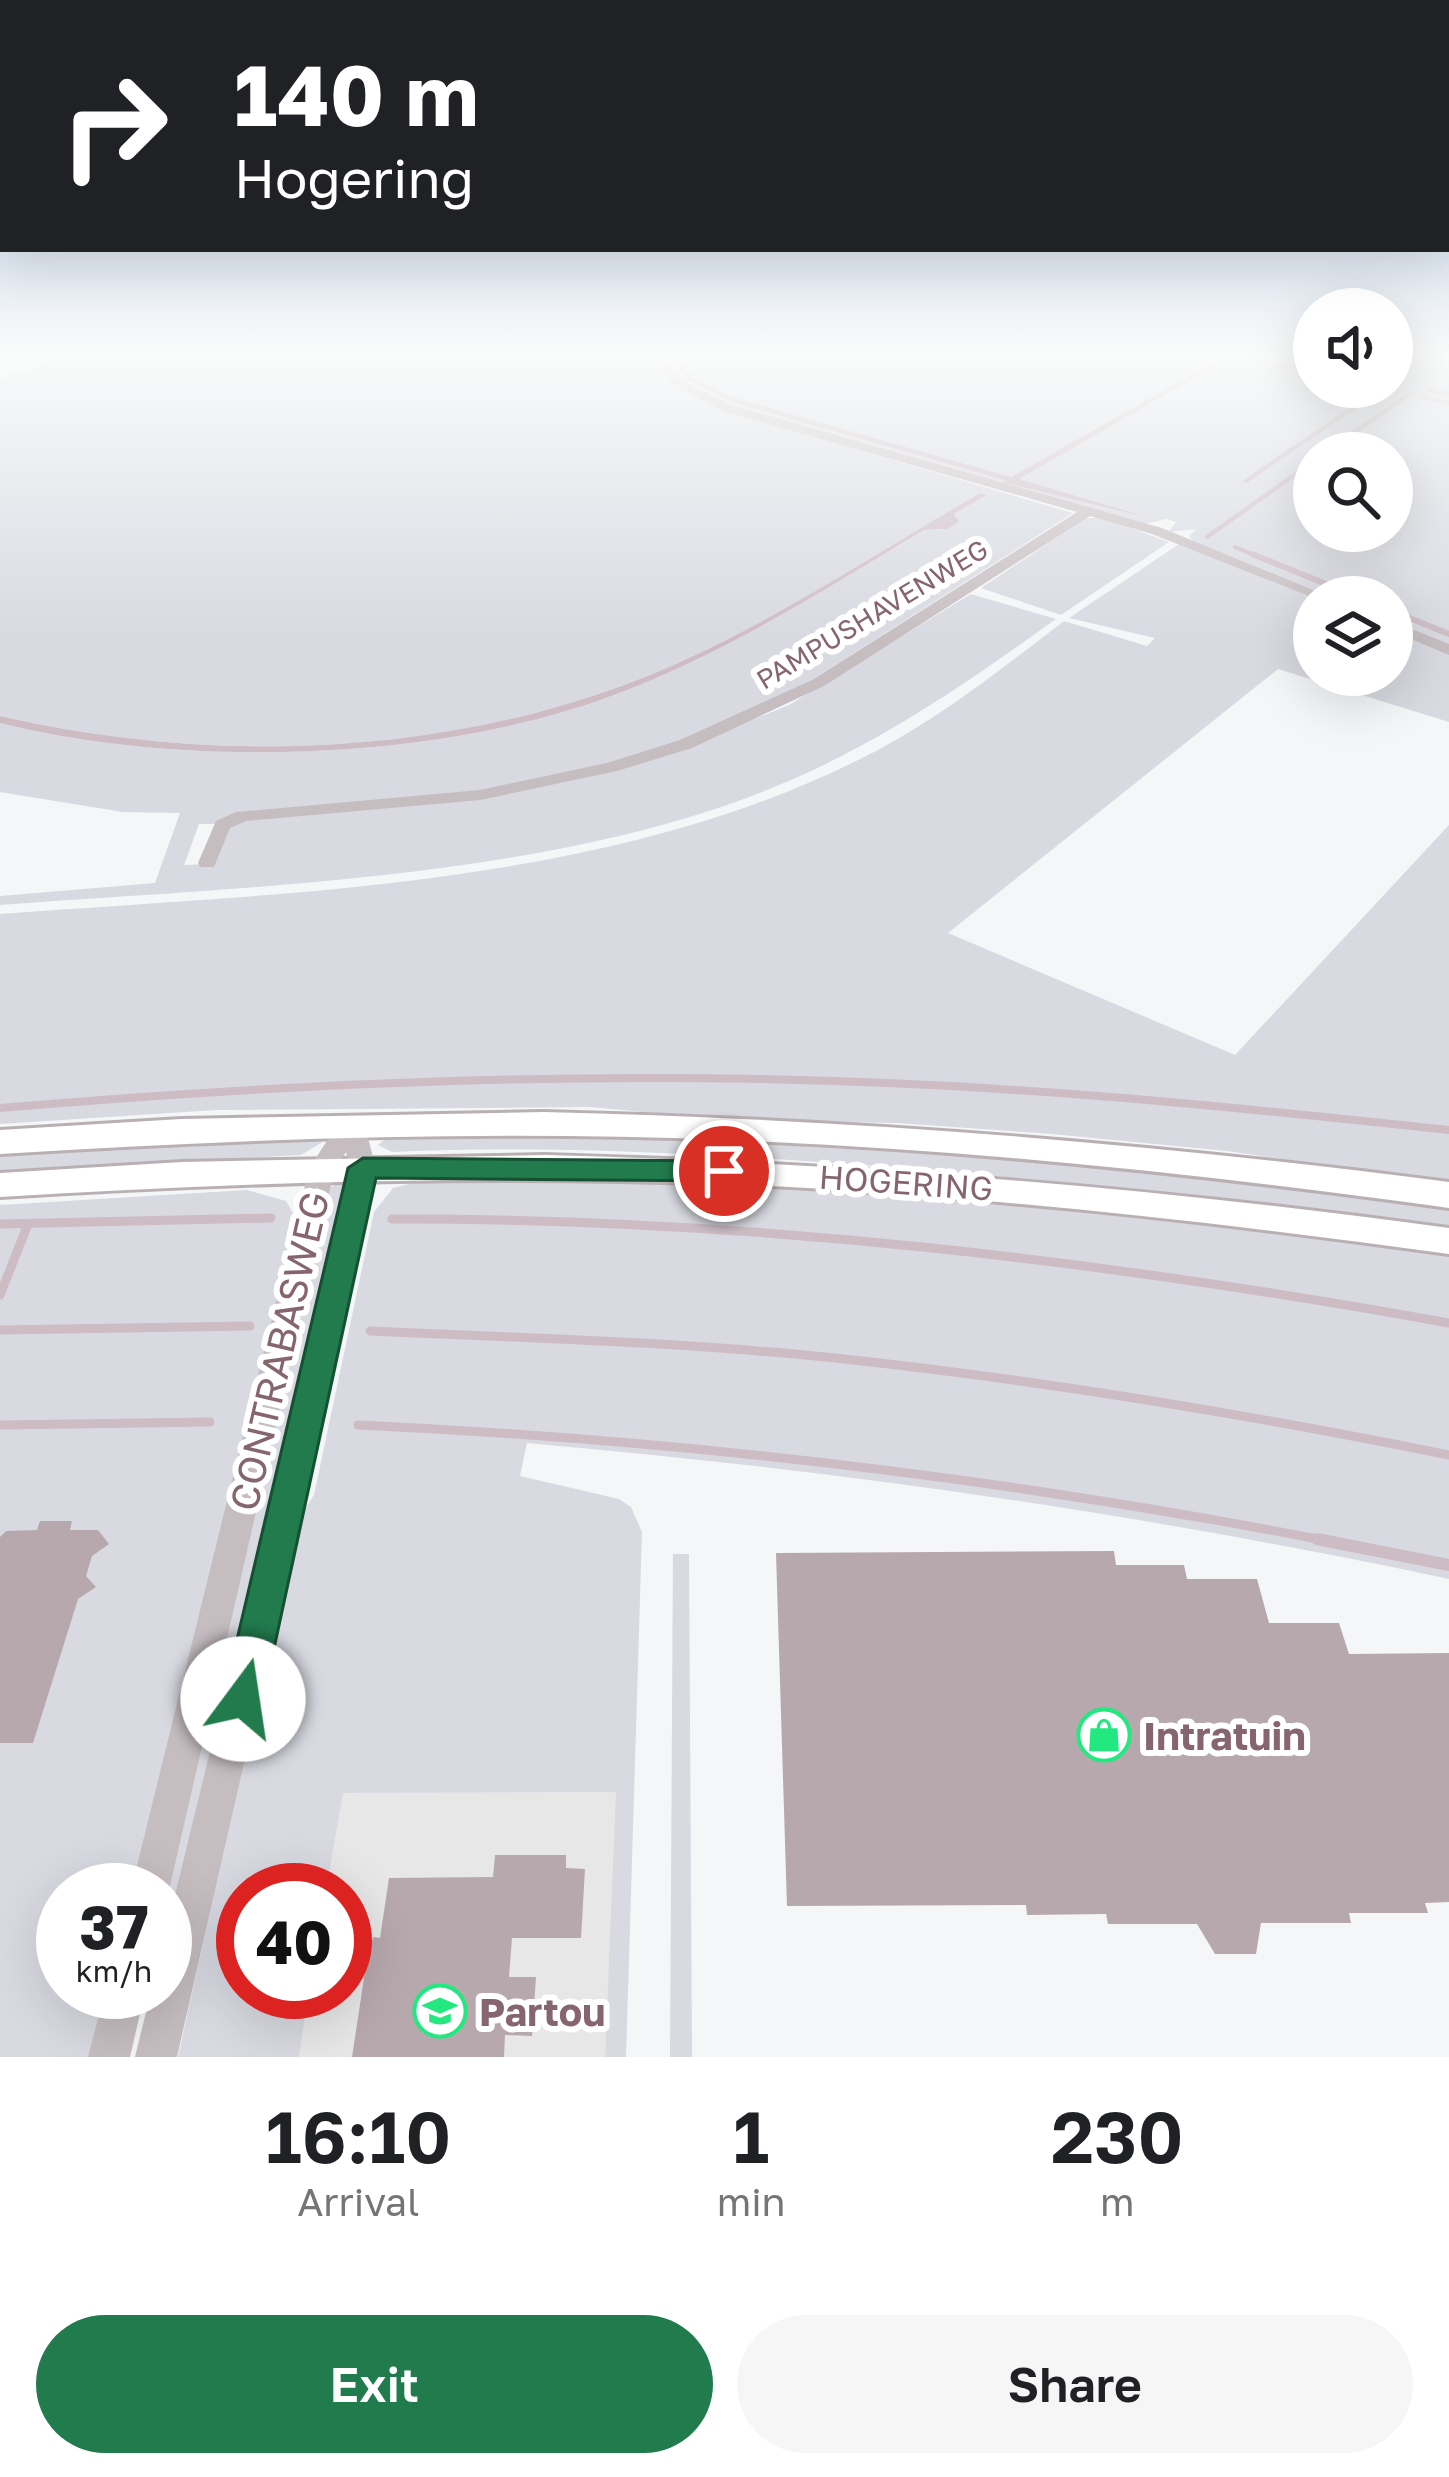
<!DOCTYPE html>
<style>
:root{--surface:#fff;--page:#f6f6f6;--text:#202124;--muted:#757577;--accent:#217b4d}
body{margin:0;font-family:"Golos Text",sans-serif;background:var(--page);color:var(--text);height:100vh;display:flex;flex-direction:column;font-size:45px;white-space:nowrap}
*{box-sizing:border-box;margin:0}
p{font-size:39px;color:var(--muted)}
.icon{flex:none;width:66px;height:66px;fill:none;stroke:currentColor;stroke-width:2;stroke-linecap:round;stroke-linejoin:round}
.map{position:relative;height:2057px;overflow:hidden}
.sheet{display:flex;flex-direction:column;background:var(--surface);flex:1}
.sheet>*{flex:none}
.guide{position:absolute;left:0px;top:0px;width:1449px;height:252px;box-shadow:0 12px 48px #0002;background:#202124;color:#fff;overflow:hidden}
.fabs{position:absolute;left:1293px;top:288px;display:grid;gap:24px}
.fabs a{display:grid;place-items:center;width:120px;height:120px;border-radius:50%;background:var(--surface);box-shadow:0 12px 48px #0002;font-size:60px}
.speed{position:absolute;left:36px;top:1863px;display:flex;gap:24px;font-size:60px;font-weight:700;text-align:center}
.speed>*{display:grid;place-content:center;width:156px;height:156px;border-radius:50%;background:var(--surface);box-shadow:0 12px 48px #0002;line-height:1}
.speed small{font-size:30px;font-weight:400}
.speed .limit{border:18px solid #d22;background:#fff;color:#111}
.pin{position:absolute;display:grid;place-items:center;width:102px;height:102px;color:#fff;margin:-51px;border:6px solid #fff;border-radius:50%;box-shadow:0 3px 12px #0007}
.me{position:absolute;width:132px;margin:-66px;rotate:14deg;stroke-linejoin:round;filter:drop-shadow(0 0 9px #0008)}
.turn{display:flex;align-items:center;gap:42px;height:252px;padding:0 36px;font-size:54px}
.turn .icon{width:156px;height:156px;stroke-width:2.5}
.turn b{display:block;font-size:84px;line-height:102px}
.eta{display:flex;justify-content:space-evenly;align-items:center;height:204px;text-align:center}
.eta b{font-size:72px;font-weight:600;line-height:84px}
.button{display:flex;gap:24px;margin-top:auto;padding:24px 36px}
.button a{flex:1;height:138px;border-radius:72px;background:var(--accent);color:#fff;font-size:48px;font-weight:600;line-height:138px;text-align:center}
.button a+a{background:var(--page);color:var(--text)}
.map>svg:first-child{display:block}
.built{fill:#e7e7e8}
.green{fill:#d8d9e1;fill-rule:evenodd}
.water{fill:#cdbcc4}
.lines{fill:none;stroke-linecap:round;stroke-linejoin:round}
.stream-far4{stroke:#cdbcc4;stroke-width:4.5}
.stream-far3{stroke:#cdbcc4;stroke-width:6}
.stream-far2{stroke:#cdbcc4;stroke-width:8}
.stream-far1{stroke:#cdbcc4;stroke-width:9}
.stream{stroke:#cdbcc4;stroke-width:12}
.building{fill:#b7a8ae}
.trunk-casing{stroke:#b9b0b3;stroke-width:6}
.minor{fill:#c6bdc0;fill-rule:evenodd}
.tertiary{fill:#c6bdc0;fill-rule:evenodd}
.trunk{fill:#fff;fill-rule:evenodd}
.route{fill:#217b4d;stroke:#155032;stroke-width:3}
.labels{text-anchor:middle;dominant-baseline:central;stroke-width:12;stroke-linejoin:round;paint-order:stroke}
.far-street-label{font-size:27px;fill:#86656f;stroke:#fff}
.street-label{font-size:33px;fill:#86656f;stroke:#fff}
.near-street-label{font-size:39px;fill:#86656f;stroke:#fff}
.near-poi-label{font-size:39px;font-weight:bold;fill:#86656f;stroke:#fff;text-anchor:start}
</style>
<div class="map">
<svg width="1449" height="2057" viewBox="0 0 1449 2057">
<rect width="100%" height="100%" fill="#f4f6f7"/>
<!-- built -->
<path class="built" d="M617,1792L605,2057H299L309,1992H345V1890H326L342,1793Z"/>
<!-- green -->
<g class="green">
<path d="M77,354H649L668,380L726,411L1073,513L810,681L679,743L607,764L476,792L227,816L215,824H199L184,865L212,864L226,826L241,819L481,798L658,758L789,705L971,594L1056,619C971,680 888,738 791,780C562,880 249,886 0,905V896L155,883L180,813L123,812L0,792V723C180,768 428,762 603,699C718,658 821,592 926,530H942L959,522L953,515L986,495L980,493C883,549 788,612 687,659C475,756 224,768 0,716V378Z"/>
<path d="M660,354H1314V387H1392V354H1449V646L1392,622V597H1332L1193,541L1189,536L1196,529L1169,532L1176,522L1166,519L1145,524L734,407L681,380ZM1224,356L1229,358L1018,479L1150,518L1003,481ZM1314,453H1392V531H1314Z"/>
<path d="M1086,518H1103L1169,542L1061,615L981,588Z"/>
<path d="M1179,544L1314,597V675H1392V630L1449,654V722L1278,669L948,933L1235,1055L1449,825V1183L1227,1151L1052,1134L896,1123L746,1121L589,1107L216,1110L0,1124V914C289,892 616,888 878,750C944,715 1004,667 1064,621L1147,646L1155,638L1069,618Z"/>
<path d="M579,1135L914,1145L1449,1204V1228C1234,1199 1020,1175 804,1161C667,1152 529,1145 392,1152L378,1145L389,1136Z"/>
<path d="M322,1137L321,1143L301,1155L0,1171V1149Z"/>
<path d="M436,1177L959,1192L1449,1248V1579C1144,1514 837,1470 527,1443L520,1476L619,1499L631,1507L642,1532L626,2057H605L616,1792L343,1793L326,1890H243V1992H309L299,2057H178L296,1523L314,1495L374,1212L393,1188Z"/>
<path d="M344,1181L348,1187L165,1955V1890L331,1187Z"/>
<path d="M247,1190L286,1201L301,1227L136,1890H63V1992H110L94,2057H0V1205Z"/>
<path d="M673,1554H689L692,2057H670Z"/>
</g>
<!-- water -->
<g class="water">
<path d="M1224,356L1231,357L1019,479L1150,518L1002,482Z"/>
<path d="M980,493L987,495L954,514L959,522L947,529L925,530C821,592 718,658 603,699C428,762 180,768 0,723V716C224,768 476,756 687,659C788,612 883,549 980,493Z"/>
</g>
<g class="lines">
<!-- stream-far4 -->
<g class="stream-far4">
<path d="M671,354L691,379L733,400L1016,481"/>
<path d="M1216,354L1228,356"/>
<path d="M1258,361L1314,373"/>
<path d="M1429,390L1449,394"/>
<path d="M1423,397L1449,403"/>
<path d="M1325,453L1408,395"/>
<path d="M1246,481L1379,390L1377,387"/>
<path d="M1207,537L1314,461"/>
<path d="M1235,547L1259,557"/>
</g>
<!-- stream-far3 -->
<g class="stream-far3">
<path d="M1252,554L1358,597"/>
<path d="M1392,611L1449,634"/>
</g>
<!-- stream-far2 -->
<path class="stream-far2" d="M0,1108C295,1083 592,1070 888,1083C1076,1091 1263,1110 1449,1130"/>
<!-- stream-far1 -->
<g class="stream-far1">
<path d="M392,1219C749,1218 1098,1260 1449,1323"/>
<path d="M0,1224L271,1218"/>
<path d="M0,1295L28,1224"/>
<path d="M0,1330L250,1326"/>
<path d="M370,1331C525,1338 681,1342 835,1358C1041,1380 1246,1414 1449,1455"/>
<path d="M0,1425L210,1422"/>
<path d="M358,1425C686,1440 1011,1479 1333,1542"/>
</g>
<!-- stream -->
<path class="stream" d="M1317,1539L1449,1565"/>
</g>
<!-- building -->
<g class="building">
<path d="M40,1521H72L70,1530H98L109,1544L92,1556L86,1576L96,1587L78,1599L33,1743H0V1537L6,1531L37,1530Z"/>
<path d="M1114,1551L1116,1565H1184L1187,1579H1257L1269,1623H1339L1349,1654L1449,1653V1902L1425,1903L1428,1913H1349L1351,1923H1261L1256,1954H1215L1197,1924H1108L1106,1914L1027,1915L1026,1905L787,1906L776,1553Z"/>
<path d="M495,1855H566V1868L585,1869L581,1938H512L509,1977H536L532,2036L505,2035L504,2057H352L364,1978L373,1937L380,1938L389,1878L493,1877Z"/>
</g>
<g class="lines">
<!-- trunk casing -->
<g class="trunk-casing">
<g id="trunk">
<path d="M544,1112C848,1119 1148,1143 1449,1182V1208C1209,1175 968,1149 726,1140C484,1130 242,1139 0,1154V1130L181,1119Z"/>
<path d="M545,1155C848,1163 1148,1187 1449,1228V1254C1209,1221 968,1194 726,1184C484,1175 242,1182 0,1197V1173L182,1162Z"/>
</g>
</g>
<!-- minor -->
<g class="minor">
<path d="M649,354H660L681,380L731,405L1162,528L1331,597L1314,598L1152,534L1090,516L824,686L692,748L617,771L480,800L246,821L230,828L214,867H200L198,863L216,821L236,812L480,790L607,763L680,740L812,680L1077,512L723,411L673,384Z"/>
<path d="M1392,621L1449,644V655L1392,631Z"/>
</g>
<!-- tertiary -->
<g class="tertiary">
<path d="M351,1115L364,1123L376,1168L368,1219L177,2057H135L151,1992H165V1936L340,1219L350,1168L346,1152L335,1169L169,1890L165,1900V1890H131L309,1169L342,1117Z"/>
<path d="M105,1992H145L130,2057H88Z"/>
</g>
<!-- trunk -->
<use href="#trunk" class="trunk"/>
</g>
<!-- sky -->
<linearGradient id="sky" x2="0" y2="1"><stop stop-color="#9db7da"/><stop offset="0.55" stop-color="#fafbfb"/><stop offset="1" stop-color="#fafbfb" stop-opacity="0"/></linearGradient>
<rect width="1449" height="642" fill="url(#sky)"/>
<!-- route -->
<path class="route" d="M363,1158L724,1161L739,1171L724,1181L376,1178L263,1699L257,1711L243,1717L229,1711L223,1699L348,1168Z"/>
<!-- icons -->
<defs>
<g id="shop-ring" transform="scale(2.7)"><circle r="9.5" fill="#fff" stroke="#23e880" stroke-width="1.5"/><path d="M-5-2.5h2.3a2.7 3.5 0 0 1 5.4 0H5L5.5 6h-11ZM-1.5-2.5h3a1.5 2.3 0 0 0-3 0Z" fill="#23e880"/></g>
<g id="school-ring" transform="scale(2.7)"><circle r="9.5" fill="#fff" stroke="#23e880" stroke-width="1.5"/><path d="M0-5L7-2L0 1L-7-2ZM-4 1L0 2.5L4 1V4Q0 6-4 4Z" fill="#23e880"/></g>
</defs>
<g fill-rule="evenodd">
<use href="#shop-ring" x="1104" y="1735"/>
<use href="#school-ring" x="440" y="2011"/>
</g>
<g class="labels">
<!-- far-street labels -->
<g class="far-street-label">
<text transform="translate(872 614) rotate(-31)">PAMPUSHAVENWEG</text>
</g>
<!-- street labels -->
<g class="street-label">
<text transform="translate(906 1182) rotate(4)">HOGERING</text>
</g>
<!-- near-street labels -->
<g class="near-street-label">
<text transform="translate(279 1351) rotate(-77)">CONTRABASWEG</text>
</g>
<!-- near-poi labels -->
<g class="near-poi-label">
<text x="1143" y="1735">Intratuin</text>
<text x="479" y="2011">Partou</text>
</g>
</g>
</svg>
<div class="fabs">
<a><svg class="icon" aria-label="sound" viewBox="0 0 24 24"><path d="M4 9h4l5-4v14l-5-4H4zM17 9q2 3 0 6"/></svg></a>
<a><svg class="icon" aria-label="search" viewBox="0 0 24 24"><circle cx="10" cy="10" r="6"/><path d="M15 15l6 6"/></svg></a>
<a><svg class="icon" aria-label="layers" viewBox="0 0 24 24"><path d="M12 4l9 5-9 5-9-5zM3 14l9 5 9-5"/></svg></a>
</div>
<div class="speed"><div>37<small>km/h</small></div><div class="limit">40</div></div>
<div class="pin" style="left:724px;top:1171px;background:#d93025"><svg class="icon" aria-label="arrive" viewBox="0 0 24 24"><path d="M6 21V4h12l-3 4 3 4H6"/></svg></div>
<svg class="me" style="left:243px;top:1699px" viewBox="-20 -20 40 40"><circle r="19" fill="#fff"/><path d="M0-13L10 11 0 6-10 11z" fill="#217b4d"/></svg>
<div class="guide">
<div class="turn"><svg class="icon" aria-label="right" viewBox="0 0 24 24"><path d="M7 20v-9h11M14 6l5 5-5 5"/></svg><div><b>140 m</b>Hogering</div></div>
</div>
</div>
<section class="sheet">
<div class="eta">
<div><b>16:10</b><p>Arrival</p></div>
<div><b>1</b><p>min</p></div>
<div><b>230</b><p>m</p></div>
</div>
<div class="button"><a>Exit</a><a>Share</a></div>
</section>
